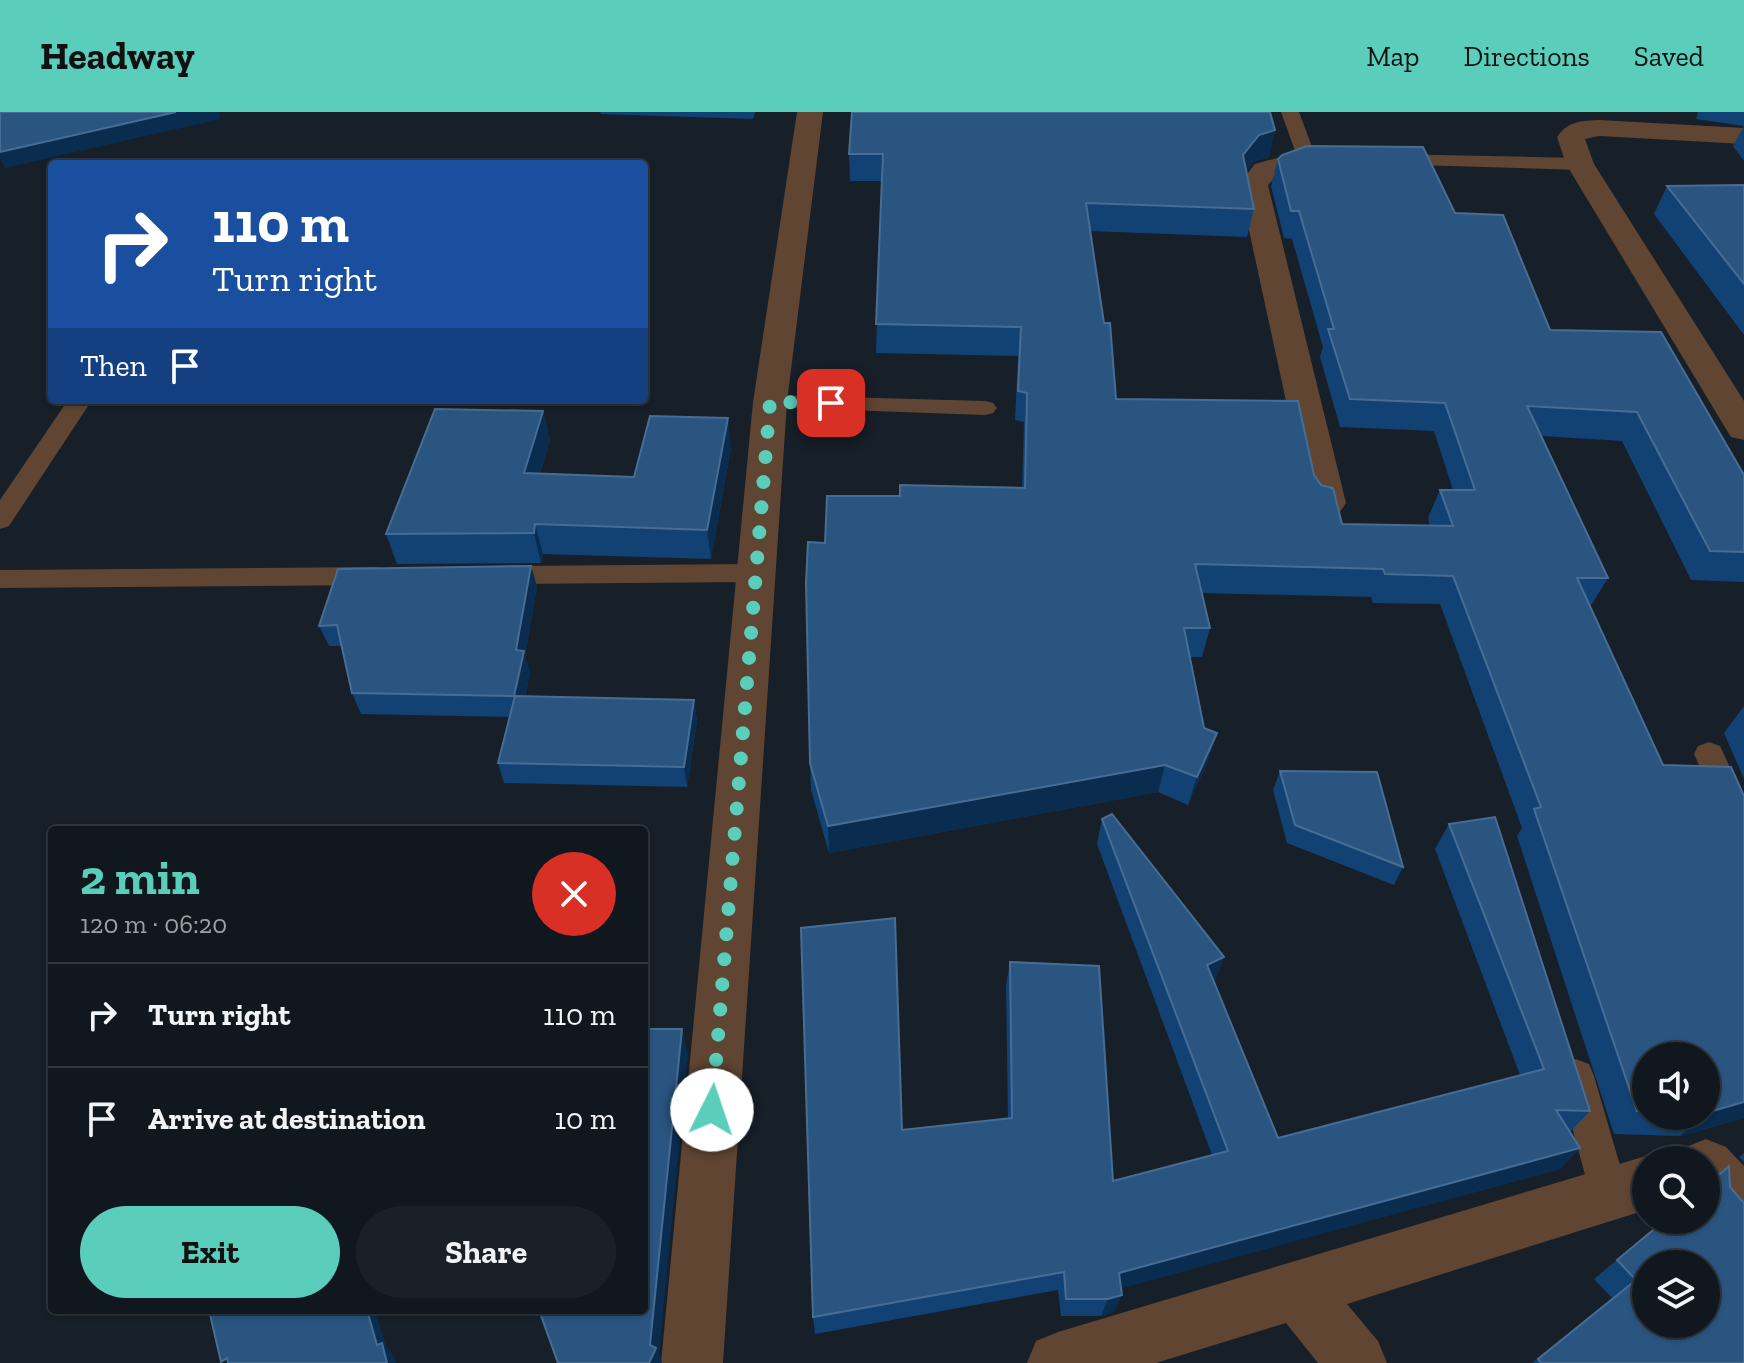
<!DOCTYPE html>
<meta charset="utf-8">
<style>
:root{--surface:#11171e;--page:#1a2027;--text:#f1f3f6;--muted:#9c9fa4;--line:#30363c;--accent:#5bcebb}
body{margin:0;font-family:"Zilla Slab",serif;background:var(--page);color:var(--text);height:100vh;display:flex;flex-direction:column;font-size:30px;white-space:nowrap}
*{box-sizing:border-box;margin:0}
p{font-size:26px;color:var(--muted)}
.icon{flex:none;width:44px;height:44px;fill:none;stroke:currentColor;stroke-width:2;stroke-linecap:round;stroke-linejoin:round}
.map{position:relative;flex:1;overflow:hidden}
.sheet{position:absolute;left:48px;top:714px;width:600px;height:488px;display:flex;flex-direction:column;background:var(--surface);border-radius:8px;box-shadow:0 2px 6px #0004,0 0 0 2px var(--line)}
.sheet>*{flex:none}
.hud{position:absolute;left:48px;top:48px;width:600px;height:244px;border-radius:8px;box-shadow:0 2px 6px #0004,0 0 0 2px var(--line);background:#1a4fa0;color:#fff;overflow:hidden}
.controls{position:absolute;left:1632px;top:930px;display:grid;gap:16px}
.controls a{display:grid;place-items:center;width:88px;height:88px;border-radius:50%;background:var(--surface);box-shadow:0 2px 6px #0004,0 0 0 2px var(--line);font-size:40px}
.pin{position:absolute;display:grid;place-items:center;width:68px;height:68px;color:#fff;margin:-34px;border-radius:16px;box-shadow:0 4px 12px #0006}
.me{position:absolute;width:88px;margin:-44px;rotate:4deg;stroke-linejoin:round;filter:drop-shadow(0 0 6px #0008)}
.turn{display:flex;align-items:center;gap:28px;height:168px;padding:0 32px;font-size:36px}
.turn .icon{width:104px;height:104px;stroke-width:2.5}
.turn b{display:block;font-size:56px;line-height:68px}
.then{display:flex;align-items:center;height:76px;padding:0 32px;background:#0003;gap:16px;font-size:30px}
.round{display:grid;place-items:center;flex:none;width:84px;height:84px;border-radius:42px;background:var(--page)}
.head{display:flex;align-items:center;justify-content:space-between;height:136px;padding:0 32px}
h1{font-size:48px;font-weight:800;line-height:60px;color:var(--accent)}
.primary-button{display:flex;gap:16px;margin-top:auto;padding:16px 32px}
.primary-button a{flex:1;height:92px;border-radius:48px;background:var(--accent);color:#111;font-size:32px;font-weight:800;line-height:92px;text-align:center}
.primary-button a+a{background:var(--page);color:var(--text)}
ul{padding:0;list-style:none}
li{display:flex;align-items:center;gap:24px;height:104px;padding:0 32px;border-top:2px solid var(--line)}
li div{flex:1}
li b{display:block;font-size:30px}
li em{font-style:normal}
header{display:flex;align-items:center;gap:48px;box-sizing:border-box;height:112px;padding:0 40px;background:var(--accent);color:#111}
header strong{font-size:38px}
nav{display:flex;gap:44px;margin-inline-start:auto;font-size:28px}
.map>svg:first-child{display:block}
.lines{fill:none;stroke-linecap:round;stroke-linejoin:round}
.lane{fill:#5f4532;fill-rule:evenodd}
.street{fill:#5f4532;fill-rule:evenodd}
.wall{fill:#124273;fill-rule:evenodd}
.shaded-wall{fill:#0a2c4f}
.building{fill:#2a5581;stroke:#486d94;stroke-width:2;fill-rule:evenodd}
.route{stroke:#5bcebb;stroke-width:14;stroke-dasharray:0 25.2}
</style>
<header>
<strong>Headway</strong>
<nav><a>Map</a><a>Directions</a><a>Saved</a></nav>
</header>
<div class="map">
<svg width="1744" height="1251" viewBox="0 0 1744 1251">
<rect width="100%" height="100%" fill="#171f28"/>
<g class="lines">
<!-- lane -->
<g class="lane">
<path d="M1281,0H1299L1314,40L1341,42L1344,46L1341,50H1299Z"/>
<path d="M1390,42L1580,46L1590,52L1580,58L1383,52L1380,48L1383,44Z"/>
<path d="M770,283L985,289L993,291L997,296L993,301L985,303L762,295L758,290L762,285Z"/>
<path d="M68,288H92L9,414L0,417V388Z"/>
<path d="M754,452L764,454L767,461L764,468L754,470L492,472L482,470L479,463L482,456L492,454Z"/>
<path d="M376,455L386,457L389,464L386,471L376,473L0,476V458Z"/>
<path d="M1709,630L1720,634L1744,685V733L1733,729L1694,642L1698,634Z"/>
<path d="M1576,947L1589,952L1594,964L1628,1081L1623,1094L1609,1100L1595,1094L1590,1081L1558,964L1563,952Z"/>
</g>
<!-- street -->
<g class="street">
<path d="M797,0H823L787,290L723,1251H661L753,290Z"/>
<path d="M1599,8L1744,16V32L1599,24L1585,27L1594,52L1744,289V328L1731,325L1726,317L1566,52L1557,25C1568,9 1581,9 1599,8Z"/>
<path d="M1306,38L1316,40L1320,46C1309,62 1281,57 1268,73L1346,391L1340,400L1327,403L1314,400L1308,391L1239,72L1255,52Z"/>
<path d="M1706,1027L1726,1035L1744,1054V1122L1724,1114L1706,1094V1048H1681L1686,1035Z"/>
<path d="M1646,1044L1657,1048H1646V1098L1347,1192L1378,1229L1387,1251H1318L1286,1211L1156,1251H1027L1036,1229L1058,1220Z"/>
</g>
</g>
<!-- wall -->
<g class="wall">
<path d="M600,0H755L753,7L601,2Z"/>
<path d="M1698,0H1744V49L1733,34L1744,14L1696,7Z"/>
<path d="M1275,18L1269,45L1253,50L1246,59L1254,97L1247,125L1090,119L1116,287L1314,363L1342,412L1430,414L1428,406L1440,378H1453L1434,319L1340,315L1320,245L1323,235L1292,127L1284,126L1271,74L1278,47L1455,101L1550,218L1744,363V470L1691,468L1622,329L1542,324L1608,466L1590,495L1663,653L1744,684V1006L1680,1024L1614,1022L1517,724L1522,716L1440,492L1373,491L1371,485L1201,481L1210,516L1202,545H1190L1208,649L1188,693L1158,680L829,741L811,678L810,651L825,431L900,384L1022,376L1024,310L1015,308L1018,244L876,241L882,69H850L849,42ZM1646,944H1706V1004H1646Z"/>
<path d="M1744,73V223L1654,102L1667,74Z"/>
<path d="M543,299L550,329L540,361L634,365L731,336L711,447L543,442L541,451L397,452L386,422Z"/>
<path d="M531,454L537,475L525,544L530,560L525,585L694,588L697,609L687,675L504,671L498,651L510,605L361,602L352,581L341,534H329L319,514Z"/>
<path d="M1744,594V667L1724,621Z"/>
<path d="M1280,659L1403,755L1394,773L1287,731L1273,678Z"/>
<path d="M1102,707L1224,845L1215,868L1213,869L1278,1026L1520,963L1435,737L1449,712L1590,999L1570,1020L1580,1036L1560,1057L1121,1176L1122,1183L1114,1200L1101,1204H1061L1058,1178L815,1222L813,1205L902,1018L1008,1007L1006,873L1010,850L1113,1069L1212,1043L1097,732Z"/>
<path d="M1744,1041V1050L1739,1045Z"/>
<path d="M1730,1075L1744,1251H1532L1612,1186L1594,1167L1665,1108Z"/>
</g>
<!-- shaded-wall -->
<g class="shaded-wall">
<path d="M176,0H219L221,7L5,56L0,47V40Z"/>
<path d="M1275,18L1269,45L1253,50L1237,70L1243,43L1259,23Z"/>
<path d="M543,299L550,329L531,390L524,361Z"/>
<path d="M728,306L731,336L711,447L707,418Z"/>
<path d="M535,412L543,442L541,451L534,421Z"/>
<path d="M531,454L537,475L525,544L530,560L520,605L514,584L516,538Z"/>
<path d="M694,588L697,609L687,675L684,655Z"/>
<path d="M1217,621L1208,649L1188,693L1197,665Z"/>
<path d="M1165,653L1158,680L829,741L828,714Z"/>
<path d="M1224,845L1215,868L1198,876L1207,853Z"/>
<path d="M682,917L688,942L659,1242L662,1251H649Z"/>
<path d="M1744,990V1006L1680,1024L1702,1004H1706V1001Z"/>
<path d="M1580,1036L1560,1057L1112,1179L1119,1161Z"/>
<path d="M1122,1183L1114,1200L1101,1204L1108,1187Z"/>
<path d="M367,1198H375L386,1234L394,1244L396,1251H387L377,1233Z"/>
</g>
<!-- building -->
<g class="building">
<path d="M0,0H176L0,40Z"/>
<path d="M852,0H1270L1275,18L1259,23L1243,43L1254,97L1086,91L1104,211H1110L1116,287L1298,289L1314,363L1321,373L1333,376L1342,412L1453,414L1440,378H1475L1445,291L1350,287L1328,217H1334L1299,99H1291L1278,47L1282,43L1307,34L1423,35L1455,101L1503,103L1550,218L1661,220L1744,363V440L1710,439L1637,300L1527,294L1608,466H1577L1663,653L1731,655L1744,684V990L1706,1001V944H1646V999H1637L1534,697L1541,695L1453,464L1385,462L1383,457L1195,452L1210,516H1184L1204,616L1217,621L1197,665L1165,653L828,714L810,651L806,471L808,430L825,431L827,384H900V373L1025,376L1027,281L1018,279L1021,215L876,212L883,42H849Z"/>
<path d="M1744,73V172L1667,74Z"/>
<path d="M435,297L543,299L524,361L634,365L650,304L728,306L707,418L535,412L534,421L386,422Z"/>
<path d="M531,454L516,538L524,539L514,584L352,581L337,513L319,514L338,457Z"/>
<path d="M515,584L694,588L684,655L498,651Z"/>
<path d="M1280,659L1377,660L1403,755L1295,713Z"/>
<path d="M1112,702L1224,845L1207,853L1278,1026L1544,957L1449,712L1495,705L1590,999L1556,998L1580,1036L1119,1161L1122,1183L1108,1187H1066L1064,1160L813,1205L801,816L895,806L902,1018L1012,1006L1010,850L1099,854L1113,1069L1228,1039L1102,707Z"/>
<path d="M644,917H682L650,1233L656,1236L649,1251H558L539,1198H644Z"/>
<path d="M1729,1054L1730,1075L1744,1091V1251H1541L1538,1247L1636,1168L1617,1148L1665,1108H1706V1074ZM1646,1152H1706V1212H1646Z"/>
<path d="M209,1198H367L377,1233L382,1231L387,1251H228L227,1246L221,1250Z"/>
</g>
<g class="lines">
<!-- route -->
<path class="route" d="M712,998L770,290L831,291"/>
</g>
</svg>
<div class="controls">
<a><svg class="icon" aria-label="sound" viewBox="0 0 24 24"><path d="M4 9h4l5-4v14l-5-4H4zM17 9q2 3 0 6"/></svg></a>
<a><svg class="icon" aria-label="search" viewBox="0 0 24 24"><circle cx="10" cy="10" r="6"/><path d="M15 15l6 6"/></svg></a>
<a><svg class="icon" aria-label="layers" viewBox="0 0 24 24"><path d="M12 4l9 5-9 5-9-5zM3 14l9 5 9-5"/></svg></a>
</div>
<div class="pin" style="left:831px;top:291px;background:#d93025"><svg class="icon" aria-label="arrive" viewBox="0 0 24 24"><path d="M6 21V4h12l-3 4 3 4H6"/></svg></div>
<svg class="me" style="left:712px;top:998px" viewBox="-20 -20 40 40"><circle r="19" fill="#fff"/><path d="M0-13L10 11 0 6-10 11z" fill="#5bcebb"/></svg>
<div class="hud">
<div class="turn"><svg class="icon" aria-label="right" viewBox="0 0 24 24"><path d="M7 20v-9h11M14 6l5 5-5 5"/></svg><div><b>110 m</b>Turn right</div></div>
<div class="then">Then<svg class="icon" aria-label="arrive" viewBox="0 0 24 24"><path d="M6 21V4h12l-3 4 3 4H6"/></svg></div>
</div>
<section class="sheet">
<div class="head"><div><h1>2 min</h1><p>120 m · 06:20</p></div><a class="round" style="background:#d93025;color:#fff"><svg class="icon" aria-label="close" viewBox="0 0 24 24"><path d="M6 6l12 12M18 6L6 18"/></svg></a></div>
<ul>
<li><svg class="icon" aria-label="right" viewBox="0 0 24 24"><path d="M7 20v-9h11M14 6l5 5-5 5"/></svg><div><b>Turn right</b></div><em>110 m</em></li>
<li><svg class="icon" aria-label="arrive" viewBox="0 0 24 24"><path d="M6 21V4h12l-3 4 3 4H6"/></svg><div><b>Arrive at destination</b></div><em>10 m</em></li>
</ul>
<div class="primary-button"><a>Exit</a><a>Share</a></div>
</section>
</div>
